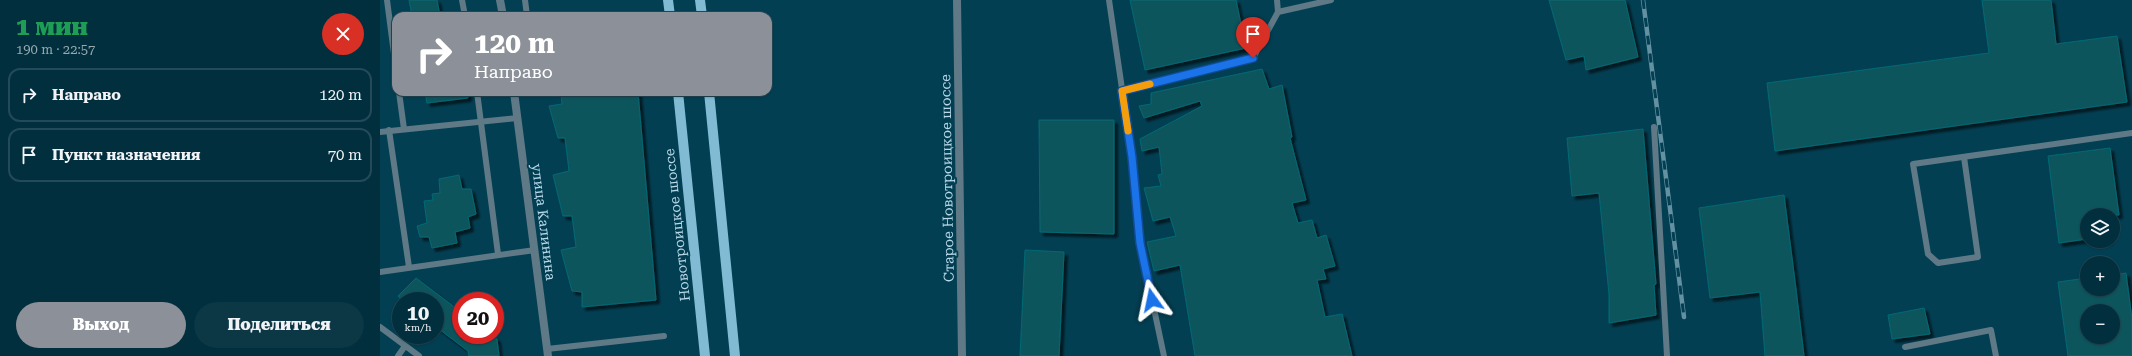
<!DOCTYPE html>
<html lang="ru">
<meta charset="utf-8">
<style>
:root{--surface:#022f3e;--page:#0c3745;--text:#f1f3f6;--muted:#96a9b0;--line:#234a58;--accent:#8c9099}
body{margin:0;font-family:"Roboto Serif",serif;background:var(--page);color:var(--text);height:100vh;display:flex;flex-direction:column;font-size:15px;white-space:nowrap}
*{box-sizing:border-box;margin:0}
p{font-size:13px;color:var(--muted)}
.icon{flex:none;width:22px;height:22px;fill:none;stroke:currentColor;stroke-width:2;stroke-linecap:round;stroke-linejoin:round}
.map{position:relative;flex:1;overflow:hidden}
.side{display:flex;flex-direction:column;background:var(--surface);width:380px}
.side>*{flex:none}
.banner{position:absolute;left:12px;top:12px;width:380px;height:84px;border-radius:12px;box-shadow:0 1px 3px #0004,0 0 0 1px var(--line);background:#8c9099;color:#fff;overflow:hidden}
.fabs{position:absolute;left:1700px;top:208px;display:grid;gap:8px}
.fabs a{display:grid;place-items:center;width:40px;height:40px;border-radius:50%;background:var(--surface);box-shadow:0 1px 3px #0004,0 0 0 1px var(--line);font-size:20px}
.speed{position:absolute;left:12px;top:292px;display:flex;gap:8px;font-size:20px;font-weight:700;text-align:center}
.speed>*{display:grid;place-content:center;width:52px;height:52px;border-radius:50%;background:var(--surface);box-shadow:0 1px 3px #0004,0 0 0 1px var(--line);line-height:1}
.speed small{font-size:10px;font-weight:400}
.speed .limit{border:6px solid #d22;background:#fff;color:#111}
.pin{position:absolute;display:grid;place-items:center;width:34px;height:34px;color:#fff;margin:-41px -17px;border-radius:50% 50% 50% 0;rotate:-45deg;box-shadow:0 0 4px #0007}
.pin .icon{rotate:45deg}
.me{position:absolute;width:44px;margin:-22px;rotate:348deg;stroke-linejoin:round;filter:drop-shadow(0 0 3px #0008)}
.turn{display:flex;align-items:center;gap:14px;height:84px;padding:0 16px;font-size:18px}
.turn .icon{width:52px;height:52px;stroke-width:2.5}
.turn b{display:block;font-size:28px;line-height:34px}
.round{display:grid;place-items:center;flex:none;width:42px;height:42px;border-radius:21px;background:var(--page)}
.overview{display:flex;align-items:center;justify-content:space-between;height:68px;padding:0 16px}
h1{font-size:24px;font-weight:800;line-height:30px;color:#1e9e55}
.button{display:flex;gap:8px;margin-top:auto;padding:8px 16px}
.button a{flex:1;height:46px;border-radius:24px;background:var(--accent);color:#fff;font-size:16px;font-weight:800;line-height:46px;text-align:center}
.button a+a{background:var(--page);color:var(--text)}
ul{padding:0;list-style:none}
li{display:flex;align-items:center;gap:12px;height:54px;margin:0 8px 6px;padding:0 8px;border:2px solid var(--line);border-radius:12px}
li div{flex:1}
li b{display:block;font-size:15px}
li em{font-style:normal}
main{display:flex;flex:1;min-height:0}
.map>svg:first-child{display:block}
.building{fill:#0f545c;stroke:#046a75;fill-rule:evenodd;filter:url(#shadow)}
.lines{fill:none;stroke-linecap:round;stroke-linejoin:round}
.service{stroke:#5f7a86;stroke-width:6}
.minor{stroke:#5f7a86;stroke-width:8}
.primary{stroke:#81bad3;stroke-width:10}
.rail-casing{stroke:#6391a2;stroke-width:4.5}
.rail{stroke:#033f53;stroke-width:3;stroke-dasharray:9;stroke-linecap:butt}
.route-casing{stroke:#114b97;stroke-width:10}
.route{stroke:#1a73e8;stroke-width:7}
.slow{stroke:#f59e0b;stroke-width:7}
.labels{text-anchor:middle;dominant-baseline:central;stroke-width:4;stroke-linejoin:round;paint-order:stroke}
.street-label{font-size:14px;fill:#b8d9e8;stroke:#033f53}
</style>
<main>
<section class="side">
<div class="overview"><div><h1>1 мин</h1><p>190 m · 22:57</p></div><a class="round" style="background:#d93025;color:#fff"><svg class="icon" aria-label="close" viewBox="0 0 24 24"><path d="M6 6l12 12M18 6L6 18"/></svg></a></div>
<ul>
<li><svg class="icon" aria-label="right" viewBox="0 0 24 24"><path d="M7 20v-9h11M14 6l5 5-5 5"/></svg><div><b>Направо</b></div><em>120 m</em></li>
<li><svg class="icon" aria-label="arrive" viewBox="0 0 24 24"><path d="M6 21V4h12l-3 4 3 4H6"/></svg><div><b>Пункт назначения</b></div><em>70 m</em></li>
</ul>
<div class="button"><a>Выход</a><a>Поделиться</a></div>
</section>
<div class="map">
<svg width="1752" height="356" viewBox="0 0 1752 356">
<defs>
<filter id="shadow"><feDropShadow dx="3.5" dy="3.5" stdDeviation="1" flood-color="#0009"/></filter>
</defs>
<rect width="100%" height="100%" fill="#033f53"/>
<!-- building -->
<g class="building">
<path d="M29,0H57L60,16H32Z"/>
<path d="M750,0H856L866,48L765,70Z"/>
<path d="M1169,0H1245L1258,57L1206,70L1204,56L1186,60Z"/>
<path d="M1602,0H1671L1676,44L1737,36L1747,102L1395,151L1387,83L1609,53Z"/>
<path d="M882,69L889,89L902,85L912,137L910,138L926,200L912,203L918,223L932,220L937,238L946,235L955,266L943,269L946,279L937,280L945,317L962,314L972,356H815L800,265L774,271L767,242L796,236L790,217L773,221L764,188L781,186L778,175L782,174L779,147L762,151L760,139L822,106L820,101L764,118L759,106L771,104V93Z"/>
<path d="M45,92H88V98L47,103Z"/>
<path d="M181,92H258L276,300L202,307V292L192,291L181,250L196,247L192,216H183L173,175L189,171L185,138H178L169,106L182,104Z"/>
<path d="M659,120H734V234L660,232Z"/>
<path d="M1263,129L1276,284L1274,285L1276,315L1229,323V294L1219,193L1192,196L1187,138Z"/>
<path d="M1730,148L1739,215H1707V239L1679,243L1668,156Z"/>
<path d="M79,175L82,189H91L96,214L88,217L90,228L75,232L77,243L52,248L49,237H40L37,226L47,223L44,201L53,200L52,194L60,193L59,179Z"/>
<path d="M1404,195L1416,289L1424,356H1385L1380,292L1330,298L1319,208Z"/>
<path d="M645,250L684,252L679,356H640Z"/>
<path d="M1746,273L1752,319V356H1688L1678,282L1707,278V289H1733V275ZM1707,311H1733V337H1707Z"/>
<path d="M36,278L81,312V335H112L117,339L119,356H89L88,351L55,326V301H23L18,296Z"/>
<path d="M1544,308L1550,334L1512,339L1508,315Z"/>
</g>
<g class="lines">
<!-- service -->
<g class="service">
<path d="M7,0L16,69"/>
<path d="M82,0L85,16"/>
<path d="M145,0L147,16"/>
<path d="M729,0L752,157L760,243L784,356"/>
<path d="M897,0L898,12"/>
<path d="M742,91L873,58L898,12L951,0"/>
<path d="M19,92L24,129"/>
<path d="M97,92L118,254"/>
<path d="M1274,127L1287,356"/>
<path d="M9,130L29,267"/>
<path d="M0,132L137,118"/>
<path d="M1584,157L1598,257L1558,263L1548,254L1533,164L1752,133"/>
<path d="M0,272L155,250"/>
<path d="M0,327L39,356"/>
<path d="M1525,347L1611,330L1616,356"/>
<path d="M167,349L284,336"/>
<path d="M18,356L25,346"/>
</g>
<!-- minor -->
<g class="minor">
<path d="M120,0L123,16"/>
<path d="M577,0L582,356"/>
<path d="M134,92L168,356"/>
</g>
<!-- primary -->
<g class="primary">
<path d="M288,0L290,16"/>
<path d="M320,0L322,16"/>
<path d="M298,92L325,356"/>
<path d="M329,92L355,356"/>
</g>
<!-- rail casing -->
<g class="rail-casing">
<path id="rail" d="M1263,0L1304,317"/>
</g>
<!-- rail -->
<use href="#rail" class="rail"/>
</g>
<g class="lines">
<!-- route casing -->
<g class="route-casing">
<path id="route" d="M772,300L760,243L752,157L742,91L873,58"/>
</g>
<!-- route -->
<use href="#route" class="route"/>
<!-- slow -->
<path class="slow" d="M748,131L742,91L770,84"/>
</g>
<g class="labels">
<!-- street labels -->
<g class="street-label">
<text transform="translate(567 178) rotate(-91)">Старое Новотроицкое шоссе</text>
<text transform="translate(164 222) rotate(83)">улица Калинина</text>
<text transform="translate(297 225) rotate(-96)">Новотроицкое шоссе</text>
</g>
</g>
</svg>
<div class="fabs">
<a><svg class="icon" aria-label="layers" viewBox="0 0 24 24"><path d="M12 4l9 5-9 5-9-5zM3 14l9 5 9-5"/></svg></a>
<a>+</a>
<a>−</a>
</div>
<div class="speed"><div>10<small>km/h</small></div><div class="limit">20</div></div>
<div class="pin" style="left:873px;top:58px;background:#d93025"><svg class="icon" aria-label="arrive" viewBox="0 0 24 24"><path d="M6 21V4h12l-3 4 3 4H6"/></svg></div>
<svg class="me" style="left:772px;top:300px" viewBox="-20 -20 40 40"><path d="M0-17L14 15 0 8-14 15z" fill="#1a73e8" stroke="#fff" stroke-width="4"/></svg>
<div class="banner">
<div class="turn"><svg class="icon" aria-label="right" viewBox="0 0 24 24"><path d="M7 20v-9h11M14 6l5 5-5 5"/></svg><div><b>120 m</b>Направо</div></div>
</div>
</div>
</main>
